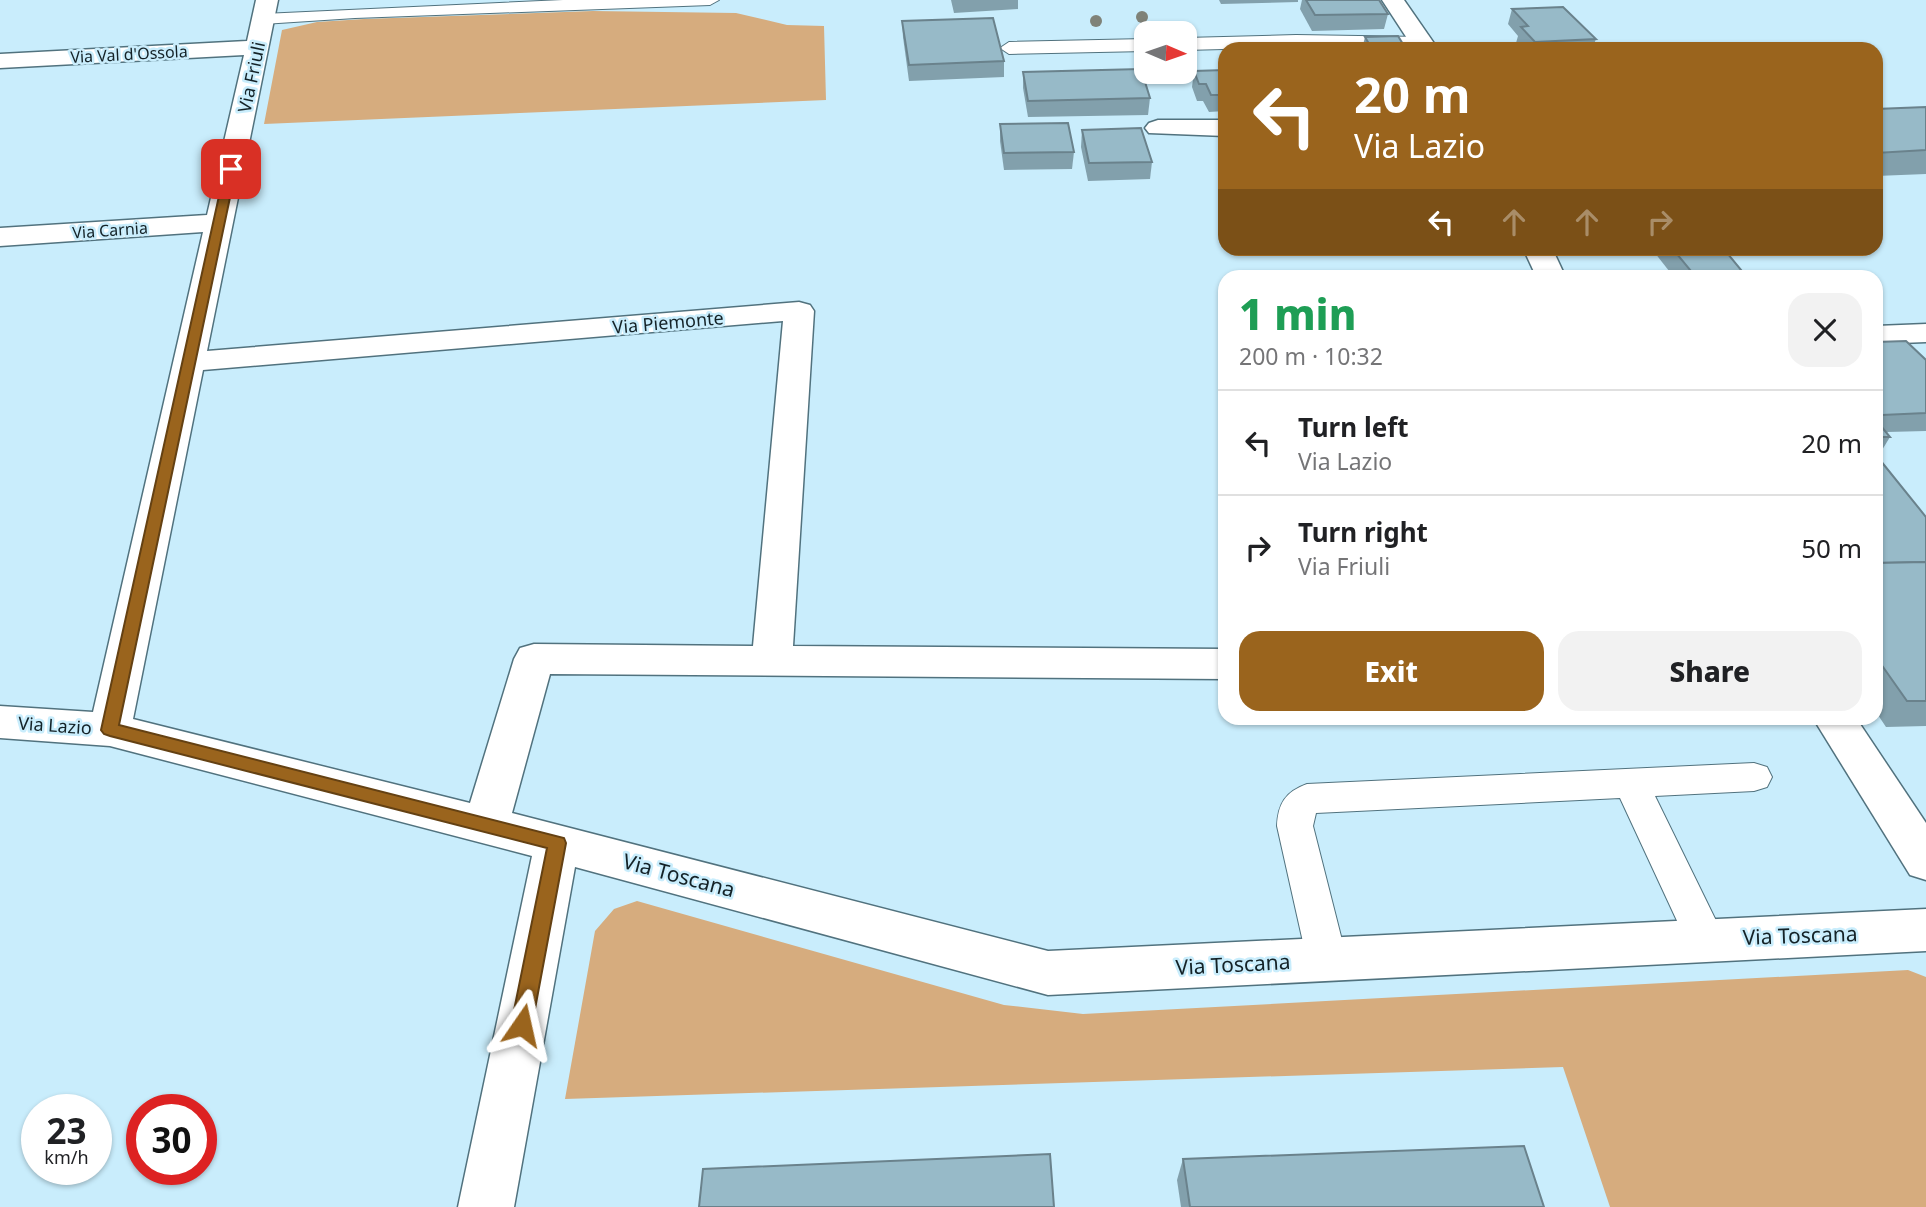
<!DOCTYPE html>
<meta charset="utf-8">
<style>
:root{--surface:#fff;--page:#f2f2f2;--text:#202124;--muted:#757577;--line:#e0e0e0;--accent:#9a641d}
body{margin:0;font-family:"Noto Sans",sans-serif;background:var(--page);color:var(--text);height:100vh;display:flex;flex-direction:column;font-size:26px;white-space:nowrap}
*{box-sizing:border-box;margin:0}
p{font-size:23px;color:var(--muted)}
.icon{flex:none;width:38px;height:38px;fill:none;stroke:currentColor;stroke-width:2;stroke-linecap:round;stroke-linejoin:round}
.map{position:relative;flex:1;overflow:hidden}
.panel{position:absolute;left:1218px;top:270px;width:665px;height:455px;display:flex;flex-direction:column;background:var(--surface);border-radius:21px;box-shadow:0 2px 5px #0004}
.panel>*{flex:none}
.top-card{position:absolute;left:1218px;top:42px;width:665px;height:214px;border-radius:21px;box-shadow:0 2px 5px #0004;background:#9a641d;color:#fff;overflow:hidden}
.needle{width:46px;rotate:92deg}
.tools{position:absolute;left:1134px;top:21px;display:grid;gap:14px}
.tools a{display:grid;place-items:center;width:63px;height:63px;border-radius:14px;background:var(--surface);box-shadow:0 2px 5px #0004;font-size:35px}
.speed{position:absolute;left:21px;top:1094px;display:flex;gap:14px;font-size:35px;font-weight:700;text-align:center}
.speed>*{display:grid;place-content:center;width:91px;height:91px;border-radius:50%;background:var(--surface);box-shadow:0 2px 5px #0004;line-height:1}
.speed small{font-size:18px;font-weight:400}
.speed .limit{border:10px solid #d22;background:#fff;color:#111}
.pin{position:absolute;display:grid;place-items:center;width:60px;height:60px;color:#fff;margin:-30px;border-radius:14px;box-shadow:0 4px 10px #0006}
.me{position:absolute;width:77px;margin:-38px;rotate:11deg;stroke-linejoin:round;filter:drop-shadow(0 0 5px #0008)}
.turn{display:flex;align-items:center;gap:24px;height:147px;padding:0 21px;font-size:32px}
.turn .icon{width:91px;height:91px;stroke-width:2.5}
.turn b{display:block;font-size:49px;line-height:60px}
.lanes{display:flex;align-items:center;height:66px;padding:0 21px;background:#0003;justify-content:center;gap:35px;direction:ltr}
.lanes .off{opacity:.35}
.round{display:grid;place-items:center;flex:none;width:74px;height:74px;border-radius:21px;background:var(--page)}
.headline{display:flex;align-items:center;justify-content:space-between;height:119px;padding:0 21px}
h1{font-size:42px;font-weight:800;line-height:52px;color:#1e9e55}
.action{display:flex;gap:14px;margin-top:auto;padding:14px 21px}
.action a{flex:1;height:80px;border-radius:21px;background:var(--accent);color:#fff;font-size:28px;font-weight:800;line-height:80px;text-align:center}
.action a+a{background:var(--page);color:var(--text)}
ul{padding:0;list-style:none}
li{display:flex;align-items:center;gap:21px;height:105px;padding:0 21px;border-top:2px solid var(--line)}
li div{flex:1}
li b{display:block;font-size:26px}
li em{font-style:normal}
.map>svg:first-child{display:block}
.green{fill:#d6ac7e}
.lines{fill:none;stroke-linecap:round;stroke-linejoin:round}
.lane-casing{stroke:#51727e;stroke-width:2}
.street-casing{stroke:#51727e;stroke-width:3}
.lane{fill:#fff;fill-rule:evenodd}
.street{fill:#fff;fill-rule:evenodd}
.tree{fill:#7f8278}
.wall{fill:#82a0ac}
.building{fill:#97bac8;stroke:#6a828c;stroke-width:2}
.route{fill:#9a641d;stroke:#644113;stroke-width:2}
.labels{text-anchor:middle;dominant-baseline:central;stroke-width:5;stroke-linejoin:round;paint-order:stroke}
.far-street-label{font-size:16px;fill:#142227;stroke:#c9edfc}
.street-label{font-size:18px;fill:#142227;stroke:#c9edfc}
.near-street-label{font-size:21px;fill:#142227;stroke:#c9edfc}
</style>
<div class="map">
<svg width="1926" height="1207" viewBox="0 0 1926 1207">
<rect width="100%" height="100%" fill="#c9edfc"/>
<!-- green -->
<g class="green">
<path d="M593,11L736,13L787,25L824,26L826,100L264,124L282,30L317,22L364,19Z"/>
<path d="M637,901L1004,1005L1083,1014L1908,970L1926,977V1207H1610L1563,1067L565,1099L595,931L614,909Z"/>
</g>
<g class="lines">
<!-- lane casing -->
<g class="lane-casing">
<g id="lane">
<path d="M563,0H719L710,5L355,18L263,24L254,19L263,14Z"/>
<path d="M1296,35L1422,37L1431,43L1422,49L1296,47L1185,50V38Z"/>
<path d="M1146,39V51L1009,54L1000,48L1009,42Z"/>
<path d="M1754,763L1767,767L1772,777L1767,787L1754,791L1655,796L1725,939L1719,951L1705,956L1691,951L1620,798L1316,813L1313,826L1347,960L1341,973L1327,978L1313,973L1307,960L1277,826C1278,804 1285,792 1307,784Z"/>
</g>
</g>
<!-- street casing -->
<g class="street-casing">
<g id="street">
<path d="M256,0H278L207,351L799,302L810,305L814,311L793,646L1225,649V679L550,674L512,813L1048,951L1926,909V951L1048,995L575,867L514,1207H458L532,856L110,746L0,738V706L93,712L203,232L0,246V228L207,215L244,55L0,68V54L247,41ZM783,321L753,646L534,644L520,648L514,659L470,803L133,719L203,370Z"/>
<path d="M1382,0H1404L1438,49H1414Z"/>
<path d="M1158,120H1225V136L1149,133L1145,128L1149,123Z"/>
<path d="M1523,248H1552L1565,276H1536Z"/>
<path d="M1926,324V342L1876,344V326Z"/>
<path d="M1813,718H1856L1926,823V880L1910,875Z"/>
</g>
</g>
<!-- lane -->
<use href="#lane" class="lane"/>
<!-- street -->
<use href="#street" class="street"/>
</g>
<!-- trees -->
<g class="tree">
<circle cx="1142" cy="17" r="6"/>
<circle cx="1096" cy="21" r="6"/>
</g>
<!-- wall -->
<g class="wall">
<path d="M951,0H1018V9L954,13Z"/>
<path d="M1219,0H1298V2L1221,4Z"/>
<path d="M1302,0H1379L1388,14L1384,29L1312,31L1300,9Z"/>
<path d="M1512,9L1596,39L1592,49H1522L1516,43L1518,36L1508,24Z"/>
<path d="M902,21L1004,61V77L909,81L903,37Z"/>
<path d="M1365,37L1406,49H1365L1363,45Z"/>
<path d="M1225,70V111L1209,112L1203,101H1197L1192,87L1194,71Z"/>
<path d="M1023,72L1150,98L1148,115L1028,117L1023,88Z"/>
<path d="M1926,107V174L1876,176V109Z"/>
<path d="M1000,124L1074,152L1072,169L1004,170L1000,141Z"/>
<path d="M1082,130L1152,162L1150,179L1088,181L1081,147Z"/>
<path d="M1651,248H1723L1746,276H1673Z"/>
<path d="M1876,342L1926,360V431L1887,432L1890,437L1879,455H1876L1926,517V726L1886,727L1876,712Z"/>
<path d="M1183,1159L1544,1207H1181L1177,1180Z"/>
</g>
<!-- building -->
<g class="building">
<path d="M1306,0H1379L1388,14L1315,15Z"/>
<path d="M1563,7L1596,39L1535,42L1521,27L1528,26L1512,9Z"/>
<path d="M993,18L1004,61L909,65L902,21Z"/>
<path d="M1398,36L1406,49H1372L1365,37Z"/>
<path d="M1141,69L1150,98L1028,101L1023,72Z"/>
<path d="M1225,70V95H1211L1206,84H1199L1194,71Z"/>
<path d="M1926,107V150L1876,153V109Z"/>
<path d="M1068,123L1074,152L1004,153L1000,124Z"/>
<path d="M1141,128L1152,162L1089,163L1082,130Z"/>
<path d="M1672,248H1723L1746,276H1695Z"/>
<path d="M1906,341L1926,360V413L1882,415L1876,408V342Z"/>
<path d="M1876,420L1890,437H1876Z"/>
<path d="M1876,455L1926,517V562L1876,563Z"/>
<path d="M1926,562V701H1907L1876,657V563Z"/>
<path d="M1524,1146L1544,1207H1190L1183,1159Z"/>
<path d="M1050,1154L1054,1207H699L703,1169Z"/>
</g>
<!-- route -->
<path class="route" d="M231,166L236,169L119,725L564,838L566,843L532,1025L529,1032L522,1035L514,1032L511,1025L547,848L110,736L104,734L101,730L225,169Z"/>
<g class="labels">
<!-- far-street labels -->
<g class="far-street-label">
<text transform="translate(129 54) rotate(-3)">Via Val d'Ossola</text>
<text transform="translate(110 230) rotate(-4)">Via Carnia</text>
</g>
<!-- street labels -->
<g class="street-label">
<text transform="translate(251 77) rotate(-78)">Via Friuli</text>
<text transform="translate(668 322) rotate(-5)">Via Piemonte</text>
<text transform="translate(55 725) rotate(4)">Via Lazio</text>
</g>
<!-- near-street labels -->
<g class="near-street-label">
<text transform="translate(679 875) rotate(15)">Via Toscana</text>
<text transform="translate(1800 935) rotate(-2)">Via Toscana</text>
<text transform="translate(1233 964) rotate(-3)">Via Toscana</text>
</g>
</g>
</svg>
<div class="tools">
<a><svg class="needle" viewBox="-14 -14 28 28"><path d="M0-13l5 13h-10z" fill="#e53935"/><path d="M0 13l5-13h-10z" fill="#757577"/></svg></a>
</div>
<div class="speed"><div>23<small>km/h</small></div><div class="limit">30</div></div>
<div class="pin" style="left:231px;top:169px;background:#d93025"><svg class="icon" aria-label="arrive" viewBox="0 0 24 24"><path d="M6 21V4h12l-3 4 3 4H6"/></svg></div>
<svg class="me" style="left:522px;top:1025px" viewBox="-20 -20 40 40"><path d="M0-17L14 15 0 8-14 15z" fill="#9a641d" stroke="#fff" stroke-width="4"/></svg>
<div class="top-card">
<div class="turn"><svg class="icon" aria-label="left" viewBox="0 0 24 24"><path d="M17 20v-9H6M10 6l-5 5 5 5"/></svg><div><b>20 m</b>Via Lazio</div></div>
<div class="lanes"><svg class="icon" aria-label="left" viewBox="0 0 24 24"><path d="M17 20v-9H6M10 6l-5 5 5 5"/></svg><svg class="icon off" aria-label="ahead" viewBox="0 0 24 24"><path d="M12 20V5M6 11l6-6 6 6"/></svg><svg class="icon off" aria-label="ahead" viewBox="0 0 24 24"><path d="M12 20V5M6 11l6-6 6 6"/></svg><svg class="icon off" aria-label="right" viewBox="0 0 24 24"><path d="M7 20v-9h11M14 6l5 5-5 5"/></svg></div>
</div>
<section class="panel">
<div class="headline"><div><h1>1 min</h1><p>200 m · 10:32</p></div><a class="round"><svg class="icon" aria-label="close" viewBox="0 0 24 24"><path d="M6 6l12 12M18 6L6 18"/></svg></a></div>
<ul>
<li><svg class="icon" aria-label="left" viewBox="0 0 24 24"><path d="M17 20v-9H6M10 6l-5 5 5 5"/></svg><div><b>Turn left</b><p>Via Lazio</p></div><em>20 m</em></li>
<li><svg class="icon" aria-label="right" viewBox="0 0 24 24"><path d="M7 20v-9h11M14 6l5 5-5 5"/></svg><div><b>Turn right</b><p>Via Friuli</p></div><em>50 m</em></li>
</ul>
<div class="action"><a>Exit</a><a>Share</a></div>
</section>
</div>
